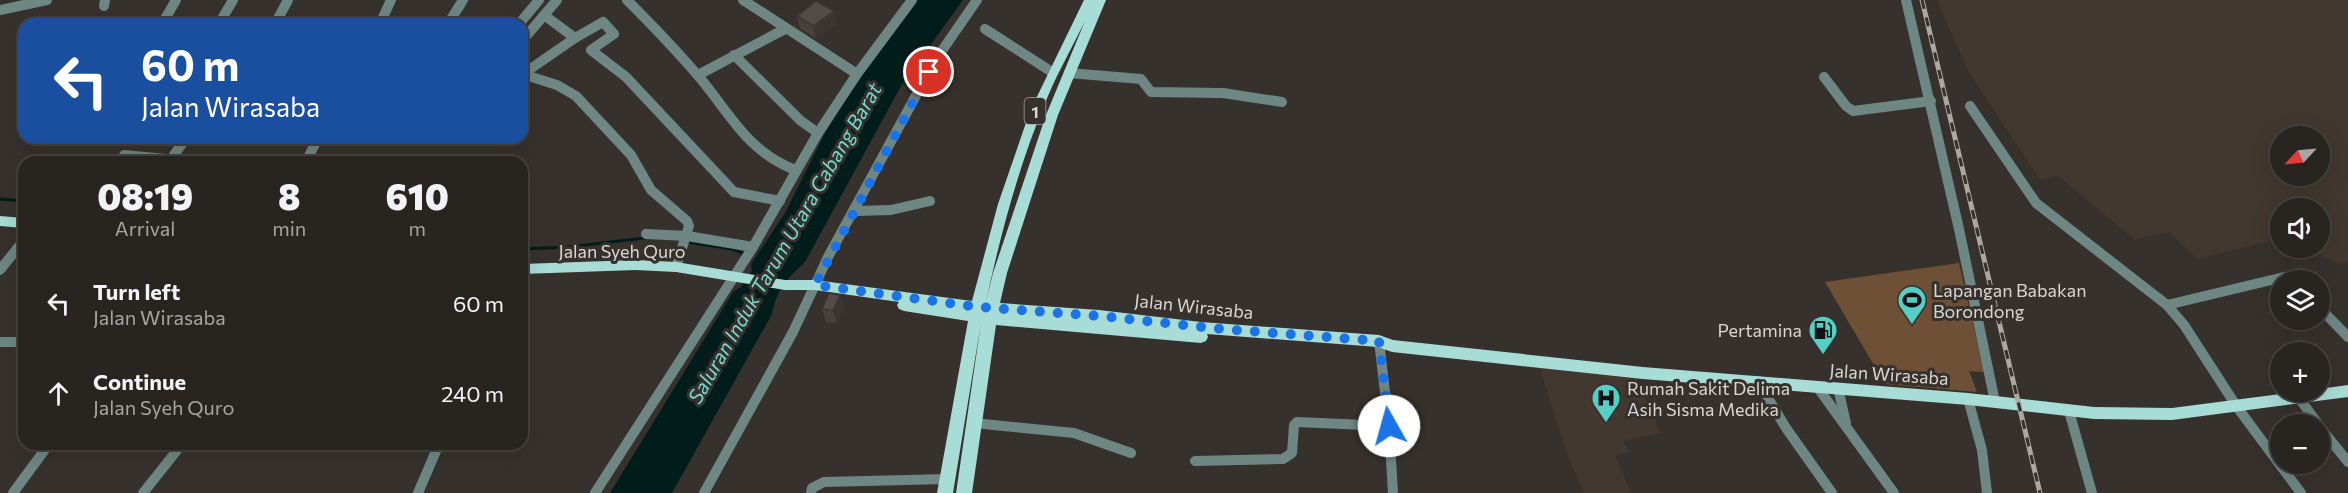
<!DOCTYPE html>
<meta charset="utf-8">
<style>
:root{--surface:#282521;--page:#34312e;--text:#f1f3f6;--muted:#a5a5a5;--line:#44423f}
body{margin:0;font-family:Commissioner,sans-serif;background:var(--page);color:var(--text);height:100vh;display:flex;flex-direction:column;font-size:22px;white-space:nowrap}
*{box-sizing:border-box;margin:0}
p{font-size:20px;color:var(--muted)}
.icon{flex:none;width:33px;height:33px;fill:none;stroke:currentColor;stroke-width:2;stroke-linecap:round;stroke-linejoin:round}
.map{position:relative;flex:1;overflow:hidden}
.sheet{position:absolute;left:18px;top:156px;width:510px;height:294px;display:flex;flex-direction:column;background:var(--surface);border-radius:18px;box-shadow:0 6px 24px #0002,0 0 0 2px var(--line)}
.sheet>*{flex:none}
.guide{position:absolute;left:18px;top:18px;width:510px;height:126px;border-radius:18px;box-shadow:0 6px 24px #0002,0 0 0 2px var(--line);background:#1a4fa0;color:#fff;overflow:hidden}
.needle{width:39px;rotate:244deg}
.tools{position:absolute;left:2270px;top:126px;display:grid;gap:12px}
.tools a{display:grid;place-items:center;width:60px;height:60px;border-radius:50%;background:var(--surface);box-shadow:0 6px 24px #0002,0 0 0 2px var(--line);font-size:30px}
.pin{position:absolute;display:grid;place-items:center;width:51px;height:51px;color:#fff;margin:-26px;border:3px solid #fff;border-radius:50%;box-shadow:0 2px 6px #0007}
.me{position:absolute;width:66px;margin:-33px;rotate:353deg;stroke-linejoin:round;filter:drop-shadow(0 0 4px #0008)}
.turn{display:flex;align-items:center;gap:21px;height:126px;padding:0 24px;font-size:27px}
.turn .icon{width:78px;height:78px;stroke-width:2.5}
.turn b{display:block;font-size:42px;line-height:51px}
.eta{display:flex;justify-content:space-evenly;align-items:center;height:102px;text-align:center}
.eta b{font-size:36px;font-weight:800;line-height:42px}
ul{padding:0;list-style:none}
li{display:flex;align-items:center;gap:18px;height:90px;padding:0 24px}
li div{flex:1}
li b{display:block;font-size:22px}
li em{font-style:normal}
.map>svg:first-child{display:block}
.built{fill:#42382f;fill-rule:evenodd}
.green{fill:#6d5035}
.water{fill:#001d1b}
.lines{fill:none;stroke-linecap:round;stroke-linejoin:round}
.stream{stroke:#001d1b;stroke-width:3}
.minor{stroke:#6e8784;stroke-width:10}
.major{fill:#a8dcd7;fill-rule:evenodd}
.rail-casing{stroke:#aba7a3;stroke-width:5}
.rail{stroke:#36312c;stroke-width:3;stroke-dasharray:9;stroke-linecap:butt}
.wall{fill:#46413d}
.shaded-wall{fill:#393532}
.building{fill:#514c47;stroke:#393532;stroke-width:1.5}
.route{stroke:#1a73e8;stroke-width:10;stroke-dasharray:0 18}
.labels{text-anchor:middle;dominant-baseline:central;stroke-width:6;stroke-linejoin:round;paint-order:stroke}
.shield{fill:#36312c;stroke:#a9a4a1;stroke-width:1.5}
.shield-label{font-size:16px;font-weight:bold;fill:#dad6d3}
.street-label{font-size:18px;fill:#dad6d3;stroke:#36312c}
.poi-label{font-size:18px;fill:#dad6d3;stroke:#36312c;text-anchor:start}
.water-label{font-size:20px;font-style:italic;fill:#76dad1;stroke:#36312c}
</style>
<div class="map">
<svg width="2348" height="493" viewBox="0 0 2348 493">
<rect width="100%" height="100%" fill="#36312c"/>
<!-- built -->
<g class="built">
<path d="M1937,0H2348V262L2339,264L2309,248H2319V208H2280V238L2198,259L2169,232L2135,240L2057,175L2040,180L1968,71ZM2280,136H2319V176H2280Z"/>
<path d="M1539,366L1636,376L1660,433L1623,441L1629,452L1615,455L1631,493H1584L1568,456Z"/>
</g>
<!-- green -->
<path class="green" d="M1959,263L1984,372L1969,371L1977,392L1885,384L1825,282Z"/>
<!-- water -->
<path class="water" d="M917,0H963L901,86L805,262C786,280 778,287 772,314L672,493H610L733,292L741,287L752,271L751,264L785,213L824,135L861,74Z"/>
<g class="lines">
<!-- stream -->
<g class="stream">
<path d="M0,199L24,201"/>
<path d="M687,242L732,249L745,254"/>
<path d="M522,249L568,247L645,238"/>
</g>
<!-- minor -->
<g class="minor">
<path d="M627,0C652,25 677,51 700,78C731,115 747,151 795,170"/>
<path d="M743,0L857,74"/>
<path d="M1906,0L1959,229L1995,402"/>
<path d="M104,6L105,0"/>
<path d="M0,10L47,0"/>
<path d="M544,15L575,38"/>
<path d="M162,24L176,0"/>
<path d="M219,24L233,0"/>
<path d="M275,24L288,0"/>
<path d="M380,24L391,0"/>
<path d="M448,24L463,0"/>
<path d="M519,24L539,0"/>
<path d="M985,29L1052,72"/>
<path d="M522,41L557,0"/>
<path d="M734,55L801,121L818,133"/>
<path d="M1069,73L1141,79L1151,92L1223,93L1282,102"/>
<path d="M522,74L557,85L576,96L631,155L651,190L687,221L689,226L676,267"/>
<path d="M523,74L575,38L603,22L614,34L591,50L626,77L734,192L780,201"/>
<path d="M698,75L785,29"/>
<path d="M1824,77L1846,106L1853,111L1931,101"/>
<path d="M1970,106L2036,203L2167,305L2184,325L2237,407L2301,493"/>
<path d="M124,155L197,162"/>
<path d="M169,162L186,138"/>
<path d="M306,162L318,138"/>
<path d="M855,211L891,210L930,201"/>
<path d="M646,234L687,236L753,247"/>
<path d="M0,270L24,240"/>
<path d="M2167,305L2284,277L2294,280"/>
<path d="M2319,307L2348,337"/>
<path d="M1379,341L1389,426L1393,493"/>
<path d="M0,342H24"/>
<path d="M1758,381L1786,428L1832,493"/>
<path d="M1818,388L1894,493"/>
<path d="M1838,388L1846,423"/>
<path d="M2299,398L2318,424"/>
<path d="M1968,399L1982,450L1987,493"/>
<path d="M2069,411L2092,493"/>
<path d="M974,423L1074,433L1131,453"/>
<path d="M2319,426L2348,462"/>
<path d="M1195,461L1283,459L1292,453L1294,425L1297,422L1389,426"/>
<path d="M13,493L49,444"/>
<path d="M143,493L182,444"/>
<path d="M418,493L439,444"/>
<path d="M595,493L753,247L818,133L857,74L912,0"/>
<path d="M704,493L793,332L828,257L919,90L939,55L977,0"/>
<path d="M811,493L812,488L824,482L947,479"/>
</g>
<!-- major -->
<g class="major">
<path d="M1084,0H1106L1058,115L1007,273L1000,303L1099,310L1201,322L1379,335L1393,340L1643,367L1968,393L2094,407L2172,408L2296,392H2319V389L2348,385V397L2172,420L2094,419L1968,405L1643,379L1392,352L1378,347L1207,334L1208,337L1206,341L1201,343L996,325L972,493H956L981,323L953,493H937L968,321L904,311L899,309L897,305L899,302L815,290H785L676,272L636,270L522,274V264L636,260L676,262L785,280H815L972,301L998,204L1030,111ZM1085,21L1046,115L993,273L986,302C1001,232 1020,161 1048,96C1059,70 1073,46 1085,21Z"/>
<path d="M0,216L24,218V228L0,226Z"/>
</g>
<!-- rail casing -->
<g class="rail-casing">
<path id="rail" d="M1922,0L2040,493"/>
</g>
<!-- rail -->
<use href="#rail" class="rail"/>
</g>
<!-- wall -->
<g class="wall">
<path d="M834,11L837,24L816,39L800,28L797,16Z"/>
<path d="M840,295L844,307L837,323L826,322L822,309Z"/>
</g>
<!-- shaded-wall -->
<g class="shaded-wall">
<path d="M834,11L837,24L816,39L813,26Z"/>
<path d="M522,270L526,276L522,285Z"/>
<path d="M840,295L844,307L837,323L833,311Z"/>
</g>
<!-- building -->
<g class="building">
<path d="M816,1L834,11L813,26L797,16Z"/>
<path d="M829,293L840,295L833,311L822,309Z"/>
</g>
<g class="lines">
<!-- route -->
<path class="route" d="M929,72L815,285L978,307L1099,316L1221,329L1379,341L1389,426"/>
</g>
<!-- icons -->
<defs>
<g id="stadium-pin" transform="scale(1.5)"><path d="M0 17L-7.5 6A9.5 9.5 0 1 1 7.5 6Z" fill="#55cec5" stroke="#36312c"/><path d="M0-5a6.5 5 0 1 0 0 10a6.5 5 0 1 0 0-10ZM-3.5-1.8h7v3.6h-7Z" fill="#111"/></g>
<g id="fuel-pin" transform="scale(1.5)"><path d="M0 17L-7.5 6A9.5 9.5 0 1 1 7.5 6Z" fill="#55cec5" stroke="#36312c"/><path d="M-5.5-6h7V0h2V4h1.3V-2.5L3-4.5l.8-.8L6-3V5H2.5V1h-1V6h-7ZM-4.2-4.7v3.2H.2V-4.7Z" fill="#111"/></g>
<g id="hospital-pin" transform="scale(1.5)"><path d="M0 17L-7.5 6A9.5 9.5 0 1 1 7.5 6Z" fill="#55cec5" stroke="#36312c"/><path d="M-5-5h3v3.5h4V-5h3V5h-3V1.5h-4V5h-3Z" fill="#111"/></g>
</defs>
<g fill-rule="evenodd">
<use href="#stadium-pin" x="1912" y="300"/>
<use href="#fuel-pin" x="1823" y="330"/>
<use href="#hospital-pin" x="1606" y="398"/>
</g>
<g class="labels">
<!-- shield labels -->
<rect class="shield" x="1024.5" y="98" width="21" height="26" rx="4.5"/>
<g class="shield-label">
<text x="1035" y="111">1</text>
</g>
<!-- street labels -->
<g class="street-label">
<text x="622" y="251">Jalan Syeh Quro</text>
<text transform="translate(1194 306) rotate(6)">Jalan Wirasaba</text>
<text transform="translate(1889 374) rotate(4)">Jalan Wirasaba</text>
</g>
<!-- poi labels -->
<g class="poi-label">
<text x="1933" y="290">Lapangan Babakan<tspan x="1933" dy="21">Borondong</tspan></text>
<text x="1802" y="330" text-anchor="end">Pertamina</text>
<text x="1627" y="388">Rumah Sakit Delima<tspan x="1627" dy="21">Asih Sisma Medika</tspan></text>
</g>
<!-- water labels -->
<g class="water-label">
<text transform="translate(784 243) rotate(-60)">Saluran Induk Tarum Utara Cabang Barat</text>
</g>
</g>
</svg>
<div class="tools">
<a><svg class="needle" viewBox="-14 -14 28 28"><path d="M0-13l5 13h-10z" fill="#e53935"/><path d="M0 13l5-13h-10z" fill="#a5a5a5"/></svg></a>
<a><svg class="icon" aria-label="sound" viewBox="0 0 24 24"><path d="M4 9h4l5-4v14l-5-4H4zM17 9q2 3 0 6"/></svg></a>
<a><svg class="icon" aria-label="layers" viewBox="0 0 24 24"><path d="M12 4l9 5-9 5-9-5zM3 14l9 5 9-5"/></svg></a>
<a>+</a>
<a>−</a>
</div>
<div class="pin" style="left:929px;top:72px;background:#d93025"><svg class="icon" aria-label="arrive" viewBox="0 0 24 24"><path d="M6 21V4h12l-3 4 3 4H6"/></svg></div>
<svg class="me" style="left:1389px;top:426px" viewBox="-20 -20 40 40"><circle r="19" fill="#fff"/><path d="M0-13L10 11 0 6-10 11z" fill="#1a73e8"/></svg>
<div class="guide">
<div class="turn"><svg class="icon" aria-label="left" viewBox="0 0 24 24"><path d="M17 20v-9H6M10 6l-5 5 5 5"/></svg><div><b>60 m</b>Jalan Wirasaba</div></div>
</div>
<section class="sheet">
<div class="eta">
<div><b>08:19</b><p>Arrival</p></div>
<div><b>8</b><p>min</p></div>
<div><b>610</b><p>m</p></div>
</div>
<ul>
<li><svg class="icon" aria-label="left" viewBox="0 0 24 24"><path d="M17 20v-9H6M10 6l-5 5 5 5"/></svg><div><b>Turn left</b><p>Jalan Wirasaba</p></div><em>60 m</em></li>
<li><svg class="icon" aria-label="ahead" viewBox="0 0 24 24"><path d="M12 20V5M6 11l6-6 6 6"/></svg><div><b>Continue</b><p>Jalan Syeh Quro</p></div><em>240 m</em></li>
</ul>
</section>
</div>
